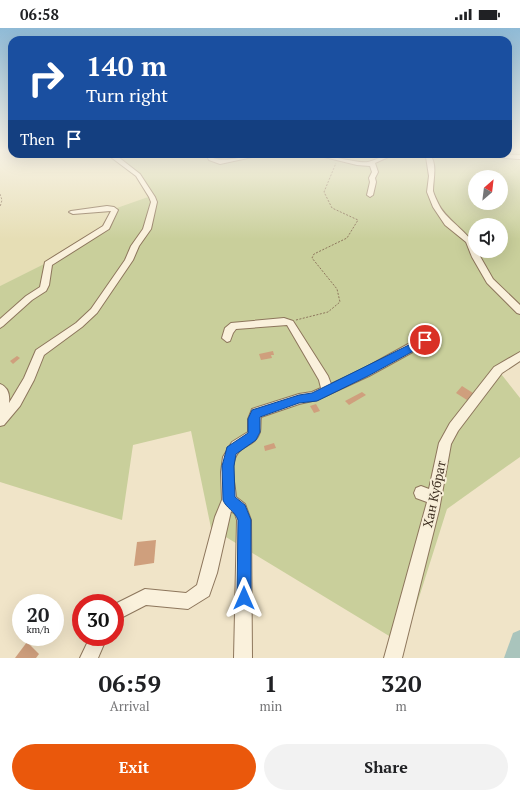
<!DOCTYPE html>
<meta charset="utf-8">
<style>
:root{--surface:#fff;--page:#f2f2f2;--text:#202124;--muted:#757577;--accent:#ea580c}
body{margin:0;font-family:"PT Serif",serif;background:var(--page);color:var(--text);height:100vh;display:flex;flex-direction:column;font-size:15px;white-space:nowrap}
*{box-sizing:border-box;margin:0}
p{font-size:13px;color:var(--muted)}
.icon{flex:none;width:22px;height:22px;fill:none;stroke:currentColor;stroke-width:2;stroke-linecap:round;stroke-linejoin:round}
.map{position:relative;height:630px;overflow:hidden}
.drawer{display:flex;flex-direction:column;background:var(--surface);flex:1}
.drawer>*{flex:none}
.hud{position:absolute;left:8px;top:8px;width:504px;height:122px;border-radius:12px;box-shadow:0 4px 16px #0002;background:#1a4fa0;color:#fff;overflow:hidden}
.needle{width:26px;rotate:28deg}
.tools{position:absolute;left:468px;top:142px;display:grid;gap:8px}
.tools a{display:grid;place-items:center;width:40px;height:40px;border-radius:50%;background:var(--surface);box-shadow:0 4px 16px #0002;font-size:20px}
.speed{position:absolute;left:12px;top:566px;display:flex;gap:8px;font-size:20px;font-weight:700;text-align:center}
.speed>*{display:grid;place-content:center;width:52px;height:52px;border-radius:50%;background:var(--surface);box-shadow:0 4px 16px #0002;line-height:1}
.speed small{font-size:10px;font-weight:400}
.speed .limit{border:6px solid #d22;background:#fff;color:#111}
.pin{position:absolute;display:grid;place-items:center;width:34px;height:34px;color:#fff;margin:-17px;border:2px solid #fff;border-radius:50%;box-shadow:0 1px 4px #0007}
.me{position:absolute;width:44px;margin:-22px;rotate:0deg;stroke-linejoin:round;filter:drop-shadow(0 0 3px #0008)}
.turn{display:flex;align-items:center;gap:14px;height:84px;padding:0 12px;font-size:18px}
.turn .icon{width:52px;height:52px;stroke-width:2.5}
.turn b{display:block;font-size:28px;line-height:34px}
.then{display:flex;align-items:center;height:38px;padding:0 12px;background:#0003;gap:8px;font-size:15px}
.eta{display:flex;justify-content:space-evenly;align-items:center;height:68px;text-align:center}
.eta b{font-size:24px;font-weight:700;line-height:28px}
.primary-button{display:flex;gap:8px;margin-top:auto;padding:8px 12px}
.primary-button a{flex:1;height:46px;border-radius:24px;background:var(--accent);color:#fff;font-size:16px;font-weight:700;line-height:46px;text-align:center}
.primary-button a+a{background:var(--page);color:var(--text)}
.status{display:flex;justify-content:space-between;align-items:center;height:28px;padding:0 20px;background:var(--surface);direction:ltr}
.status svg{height:11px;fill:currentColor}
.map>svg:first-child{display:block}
.farmland{fill:#e6deb5}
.green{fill:#c9cf9b;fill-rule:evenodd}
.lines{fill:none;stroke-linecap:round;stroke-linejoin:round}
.river{fill:#a9c4bc;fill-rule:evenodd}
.building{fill:#cf9f7d}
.minor-casing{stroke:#8d765c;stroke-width:2}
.path{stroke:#8d765c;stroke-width:1;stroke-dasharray:2 1.5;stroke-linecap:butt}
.minor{fill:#faf1dc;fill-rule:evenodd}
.route{fill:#1a73e8;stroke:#114b97}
.labels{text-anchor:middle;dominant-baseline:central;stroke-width:4;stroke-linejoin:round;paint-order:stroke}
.near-street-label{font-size:13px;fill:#3d2e20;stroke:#f7eed8}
</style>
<div class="status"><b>06:58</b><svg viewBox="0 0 49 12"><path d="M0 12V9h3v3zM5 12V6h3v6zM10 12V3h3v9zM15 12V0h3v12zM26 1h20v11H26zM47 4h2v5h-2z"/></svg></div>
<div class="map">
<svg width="520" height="630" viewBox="0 0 520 630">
<rect width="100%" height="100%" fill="#f0e4c8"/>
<!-- farmland -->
<path class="farmland" d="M0,123H12V126H114L138,147L151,168L58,229L0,258Z"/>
<!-- green -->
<path class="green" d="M508,123H520V329L498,342L520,370V429L447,481L404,617L211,500L191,403L133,417L122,492L0,454V258L58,229L105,199L114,181L151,168L138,147L114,126H508ZM475,149H501V175H475ZM475,197H501V223H475Z"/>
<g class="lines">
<!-- river -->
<path class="river" d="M520,602V630H504L513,605Z"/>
</g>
<!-- building -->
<g class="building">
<path d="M273,323L274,327H271L272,330L261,332L259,326Z"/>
<path d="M17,328L20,330L13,336L10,333Z"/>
<path d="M462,358L473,365L467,372L456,365Z"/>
<path d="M362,364L366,367L349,377L345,373Z"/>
<path d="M316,376L320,383L314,385L310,378Z"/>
<path d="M274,415L276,420L265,423L264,418Z"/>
<path d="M156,512L154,535L134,538L137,514Z"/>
<path d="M27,614L39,626L36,630H15Z"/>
</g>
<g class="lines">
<!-- minor casing -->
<g class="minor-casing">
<g id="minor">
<path d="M111,126H117V128L140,146L155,169L157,174L151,201L139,218L133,232L97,285L82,299L44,327L34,352L20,378L4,397L0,398V356C8,359 10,367 9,375L24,350L36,322L76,295L91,281L125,232L131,218L143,201L151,174L149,169L136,148L112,130Z"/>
<path d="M206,126H212L213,130C228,135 251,126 267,126L220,136L209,132Z"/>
<path d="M312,126C327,126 358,136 368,134C377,132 384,126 395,126L375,135L378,144L375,150L376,154L373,167L370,169L367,167L370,154L369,150L372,144L370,138L357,137Z"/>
<path d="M423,126H429C438,135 433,151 433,163C434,167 437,173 439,177C447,194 475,207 475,223H477L493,251L520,277V286L517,285L487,255L472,229L466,214L445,197L433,179L427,164L429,148L426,129Z"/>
<path d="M473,126L520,127V131L476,128Z"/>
<path d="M107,178L114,179L118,182L109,201L52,237L49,257L46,263L32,272L3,298L0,300V291L26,268L40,259L45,234L103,198L111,183L73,186L69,184L71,183Z"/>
<path d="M284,290L293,293L328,348L331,356L361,342L421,309H429L430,312L429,315L369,348L317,372L299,376L261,389C260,394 261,399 260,404C256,418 241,417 236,428C230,440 235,456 236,469L245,476L251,492L252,630H234L237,492L235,486L231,483L217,545L209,568L188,581L146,577L115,593V576L145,561L186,565L197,557L215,489L222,472L221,444L223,429L232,414L248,404V391L252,381L299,366L312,364L321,360L319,352L287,297L236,301L233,305L230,313L227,314L222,310L225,300L231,295Z"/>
<path d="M520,324V333L502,345L458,403L451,416L439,482L402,630H384L427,474L416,470L414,465L416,460L421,458L429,461L439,415L450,395L494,339Z"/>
<path d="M90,609H107L98,630H80Z"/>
</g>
</g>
<!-- path -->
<g class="path">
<path d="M0,166L2,172L0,179"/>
<path d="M296,292L328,284L340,274L337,261L312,230L314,226L347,210L358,192L332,180L324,164L336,135"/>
</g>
<!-- minor -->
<use href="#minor" class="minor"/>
</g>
<!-- sky -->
<linearGradient id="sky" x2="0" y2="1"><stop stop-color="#8fbad6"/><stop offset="0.58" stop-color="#f8f3e6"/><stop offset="1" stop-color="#f8f3e6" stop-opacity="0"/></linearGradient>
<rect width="520" height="211" fill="url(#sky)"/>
<!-- route -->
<path class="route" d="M425,309L429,312L428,315L368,348L317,373L299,375L260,389V404L256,412L236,426L234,438L235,469L245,477L251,492V570L249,575L244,577L239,575L237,570L238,492C235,483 226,480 223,472L222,438L226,423L227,419L248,405V391L252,382L299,367L312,365Z"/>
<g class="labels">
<!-- near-street labels -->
<g class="near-street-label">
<text transform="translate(434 466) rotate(-78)">Хан Кубрат</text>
</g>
</g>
</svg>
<div class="tools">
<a><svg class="needle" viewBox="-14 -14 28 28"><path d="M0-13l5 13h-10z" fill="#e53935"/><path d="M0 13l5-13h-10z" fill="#757577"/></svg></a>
<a><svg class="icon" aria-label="sound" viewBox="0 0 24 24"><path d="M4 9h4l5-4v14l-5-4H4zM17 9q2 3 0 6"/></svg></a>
</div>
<div class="speed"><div>20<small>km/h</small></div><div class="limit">30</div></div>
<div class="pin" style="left:425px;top:312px;background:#d93025"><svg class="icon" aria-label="arrive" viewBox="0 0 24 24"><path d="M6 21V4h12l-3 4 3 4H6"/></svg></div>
<svg class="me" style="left:244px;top:570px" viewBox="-20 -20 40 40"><path d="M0-17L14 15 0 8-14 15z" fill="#1a73e8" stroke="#fff" stroke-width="4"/></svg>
<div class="hud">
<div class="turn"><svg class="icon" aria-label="right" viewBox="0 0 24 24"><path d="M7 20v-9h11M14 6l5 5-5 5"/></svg><div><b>140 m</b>Turn right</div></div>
<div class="then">Then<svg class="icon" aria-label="arrive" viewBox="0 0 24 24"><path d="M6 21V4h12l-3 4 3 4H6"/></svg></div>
</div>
</div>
<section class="drawer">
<div class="eta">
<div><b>06:59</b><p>Arrival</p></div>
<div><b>1</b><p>min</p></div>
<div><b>320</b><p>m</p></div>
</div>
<div class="primary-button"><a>Exit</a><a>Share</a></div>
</section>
